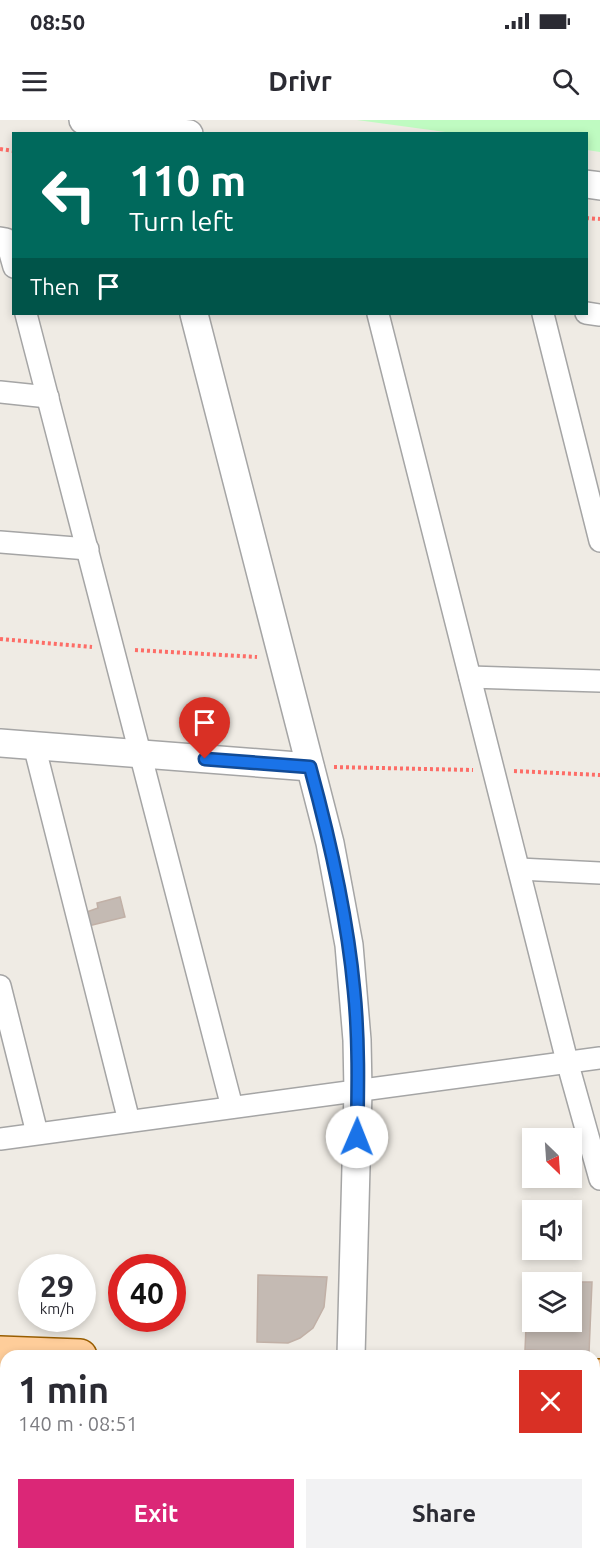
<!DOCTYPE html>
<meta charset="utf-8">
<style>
:root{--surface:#fff;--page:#f2f2f3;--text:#2b2b33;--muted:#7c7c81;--accent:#db2777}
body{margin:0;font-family:Ubuntu,sans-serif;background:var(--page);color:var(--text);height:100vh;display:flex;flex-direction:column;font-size:22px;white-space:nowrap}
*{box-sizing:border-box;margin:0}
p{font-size:20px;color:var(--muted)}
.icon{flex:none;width:33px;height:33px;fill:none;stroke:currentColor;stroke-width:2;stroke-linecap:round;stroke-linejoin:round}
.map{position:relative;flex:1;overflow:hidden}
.side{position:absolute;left:0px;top:1230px;width:600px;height:210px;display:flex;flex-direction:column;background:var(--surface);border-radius:18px 18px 0 0;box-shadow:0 3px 9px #0003}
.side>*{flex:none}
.top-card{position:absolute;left:12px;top:12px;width:576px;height:183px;border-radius:0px;box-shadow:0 3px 9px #0003;background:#00695c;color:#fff;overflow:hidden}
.needle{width:39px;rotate:155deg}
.tools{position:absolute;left:522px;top:1008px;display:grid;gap:12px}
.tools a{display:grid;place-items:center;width:60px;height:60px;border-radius:0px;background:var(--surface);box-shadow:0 3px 9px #0003;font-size:30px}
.speed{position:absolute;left:18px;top:1134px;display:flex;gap:12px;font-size:30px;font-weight:700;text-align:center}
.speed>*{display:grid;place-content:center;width:78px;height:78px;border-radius:50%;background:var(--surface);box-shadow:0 3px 9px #0003;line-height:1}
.speed small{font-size:15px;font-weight:400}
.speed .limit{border:9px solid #d22;background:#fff;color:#111}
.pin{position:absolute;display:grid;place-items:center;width:51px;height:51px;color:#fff;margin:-62px -26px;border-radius:50% 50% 50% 0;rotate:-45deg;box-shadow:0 0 6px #0007}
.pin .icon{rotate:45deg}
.me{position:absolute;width:66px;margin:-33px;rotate:1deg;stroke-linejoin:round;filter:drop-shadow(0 0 4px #0008)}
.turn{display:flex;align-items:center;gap:21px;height:126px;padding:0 18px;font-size:27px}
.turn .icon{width:78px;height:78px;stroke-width:2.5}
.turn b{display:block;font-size:42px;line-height:51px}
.then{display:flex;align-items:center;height:57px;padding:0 18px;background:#0003;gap:12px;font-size:22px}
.round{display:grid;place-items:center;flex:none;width:63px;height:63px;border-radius:0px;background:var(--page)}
.headline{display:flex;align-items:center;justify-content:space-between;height:102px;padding:0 18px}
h1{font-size:36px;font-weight:700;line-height:45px}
.primary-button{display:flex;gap:12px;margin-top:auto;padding:12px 18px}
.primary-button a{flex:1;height:69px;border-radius:0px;background:var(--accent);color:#fff;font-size:24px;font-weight:700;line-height:69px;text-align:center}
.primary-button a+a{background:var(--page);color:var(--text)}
.status{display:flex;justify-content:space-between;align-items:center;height:42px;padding:0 30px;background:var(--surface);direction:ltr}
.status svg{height:16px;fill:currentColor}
header{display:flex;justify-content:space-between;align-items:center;height:78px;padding:0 18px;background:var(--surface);font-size:27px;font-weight:700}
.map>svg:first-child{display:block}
.park{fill:#bffbc1}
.building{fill:#c4bab3;stroke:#c1b0a6;stroke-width:1.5;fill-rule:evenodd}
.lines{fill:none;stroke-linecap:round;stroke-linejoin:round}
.minor-casing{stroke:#a5a5a5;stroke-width:24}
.tertiary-casing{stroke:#a5a5a5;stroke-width:30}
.primary-casing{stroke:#985d00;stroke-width:36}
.path{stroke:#fd6d67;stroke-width:4;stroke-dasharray:3 3;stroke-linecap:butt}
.minor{stroke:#fff;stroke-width:21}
.tertiary{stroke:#fff;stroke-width:27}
.primary{stroke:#fecd9a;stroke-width:33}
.route-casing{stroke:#114b97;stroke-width:15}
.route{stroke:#1a73e8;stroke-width:10}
</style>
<div class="status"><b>08:50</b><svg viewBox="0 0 49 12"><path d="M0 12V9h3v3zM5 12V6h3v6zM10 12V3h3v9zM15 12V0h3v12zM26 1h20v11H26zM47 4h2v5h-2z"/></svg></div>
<header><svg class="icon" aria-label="menu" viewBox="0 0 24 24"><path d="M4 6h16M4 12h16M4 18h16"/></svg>Drivr<svg class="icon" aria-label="search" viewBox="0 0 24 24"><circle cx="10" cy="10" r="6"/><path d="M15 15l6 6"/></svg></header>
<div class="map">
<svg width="600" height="1440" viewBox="0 0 600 1440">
<rect width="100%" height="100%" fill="#efebe4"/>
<!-- park -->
<path class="park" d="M357,0H600V32L587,30L586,14H460Z"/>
<!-- building -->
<g class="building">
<path d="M120,777L125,797L88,806L84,793L98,788L97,783Z"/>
<path d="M258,1155L327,1157L324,1187L313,1208L300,1218L288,1223L257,1222Z"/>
<path d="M528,1162H592L589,1233L525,1230ZM532,1162H572V1202H532Z"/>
</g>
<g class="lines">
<!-- minor casing -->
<g class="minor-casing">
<g id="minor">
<path d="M0,118L6,119L14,147"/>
<path d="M586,193L600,195"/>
<path d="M26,194L232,987"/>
<path d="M378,194L567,941L600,1059"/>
<path d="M543,194L600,421"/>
<path d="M0,272L48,277"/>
<path d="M0,422L88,429"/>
<path d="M470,557L600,561"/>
<path d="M34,625L129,1001"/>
<path d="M519,749L600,753"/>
<path d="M0,866L37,1013"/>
<path d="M0,1019L600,938"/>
</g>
</g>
<!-- tertiary casing -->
<g class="tertiary-casing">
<g id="tertiary">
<path d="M83,0L189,14"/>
<path d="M586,64L600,66"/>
<path d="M194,194L330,723L349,825L357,920L358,971L351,1236"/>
<path d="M0,623L310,647"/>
<path d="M337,1440L338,1434"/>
</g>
</g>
<!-- primary casing -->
<g class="primary-casing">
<g id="primary">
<path d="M0,1233L80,1236"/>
<path d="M594,1256H600"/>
<path d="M0,1257H6"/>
<path d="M594,1283H600"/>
</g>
</g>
<!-- path -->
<g class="path">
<path d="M0,29L14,31"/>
<path d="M586,98L600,99"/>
<path d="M0,519L92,527"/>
<path d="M135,530L257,537"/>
<path d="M334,647L473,650"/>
<path d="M514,651L600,655"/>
</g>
<!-- minor -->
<use href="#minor" class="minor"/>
<!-- tertiary -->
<use href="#tertiary" class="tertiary"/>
<!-- primary -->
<use href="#primary" class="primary"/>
</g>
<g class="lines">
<!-- route casing -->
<g class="route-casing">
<path id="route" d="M205,639L310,647C330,720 347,794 354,870C359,919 358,968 357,1017"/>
</g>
<!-- route -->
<use href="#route" class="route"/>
</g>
</svg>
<div class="tools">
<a><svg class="needle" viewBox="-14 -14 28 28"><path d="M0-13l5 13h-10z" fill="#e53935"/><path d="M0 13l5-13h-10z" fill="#7c7c81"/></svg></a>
<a><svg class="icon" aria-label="sound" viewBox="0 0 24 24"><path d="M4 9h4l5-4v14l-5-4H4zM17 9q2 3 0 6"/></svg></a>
<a><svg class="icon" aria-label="layers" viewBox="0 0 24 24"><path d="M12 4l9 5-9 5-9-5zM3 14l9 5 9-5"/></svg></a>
</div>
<div class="speed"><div>29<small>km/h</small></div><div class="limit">40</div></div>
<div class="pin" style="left:205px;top:639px;background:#d93025"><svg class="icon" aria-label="arrive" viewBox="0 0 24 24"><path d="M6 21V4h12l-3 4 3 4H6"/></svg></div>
<svg class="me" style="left:357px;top:1017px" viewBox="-20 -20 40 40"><circle r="19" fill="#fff"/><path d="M0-13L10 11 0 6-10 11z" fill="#1a73e8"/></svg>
<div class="top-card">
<div class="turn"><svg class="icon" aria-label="left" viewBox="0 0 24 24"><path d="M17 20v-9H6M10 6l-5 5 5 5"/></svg><div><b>110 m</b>Turn left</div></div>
<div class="then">Then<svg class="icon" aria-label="arrive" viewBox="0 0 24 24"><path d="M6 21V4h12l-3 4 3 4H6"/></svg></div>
</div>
<section class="side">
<div class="headline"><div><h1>1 min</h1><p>140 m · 08:51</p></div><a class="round" style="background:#d93025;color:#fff"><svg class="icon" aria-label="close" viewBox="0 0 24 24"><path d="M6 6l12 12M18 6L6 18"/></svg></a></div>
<div class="primary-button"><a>Exit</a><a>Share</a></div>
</section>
</div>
